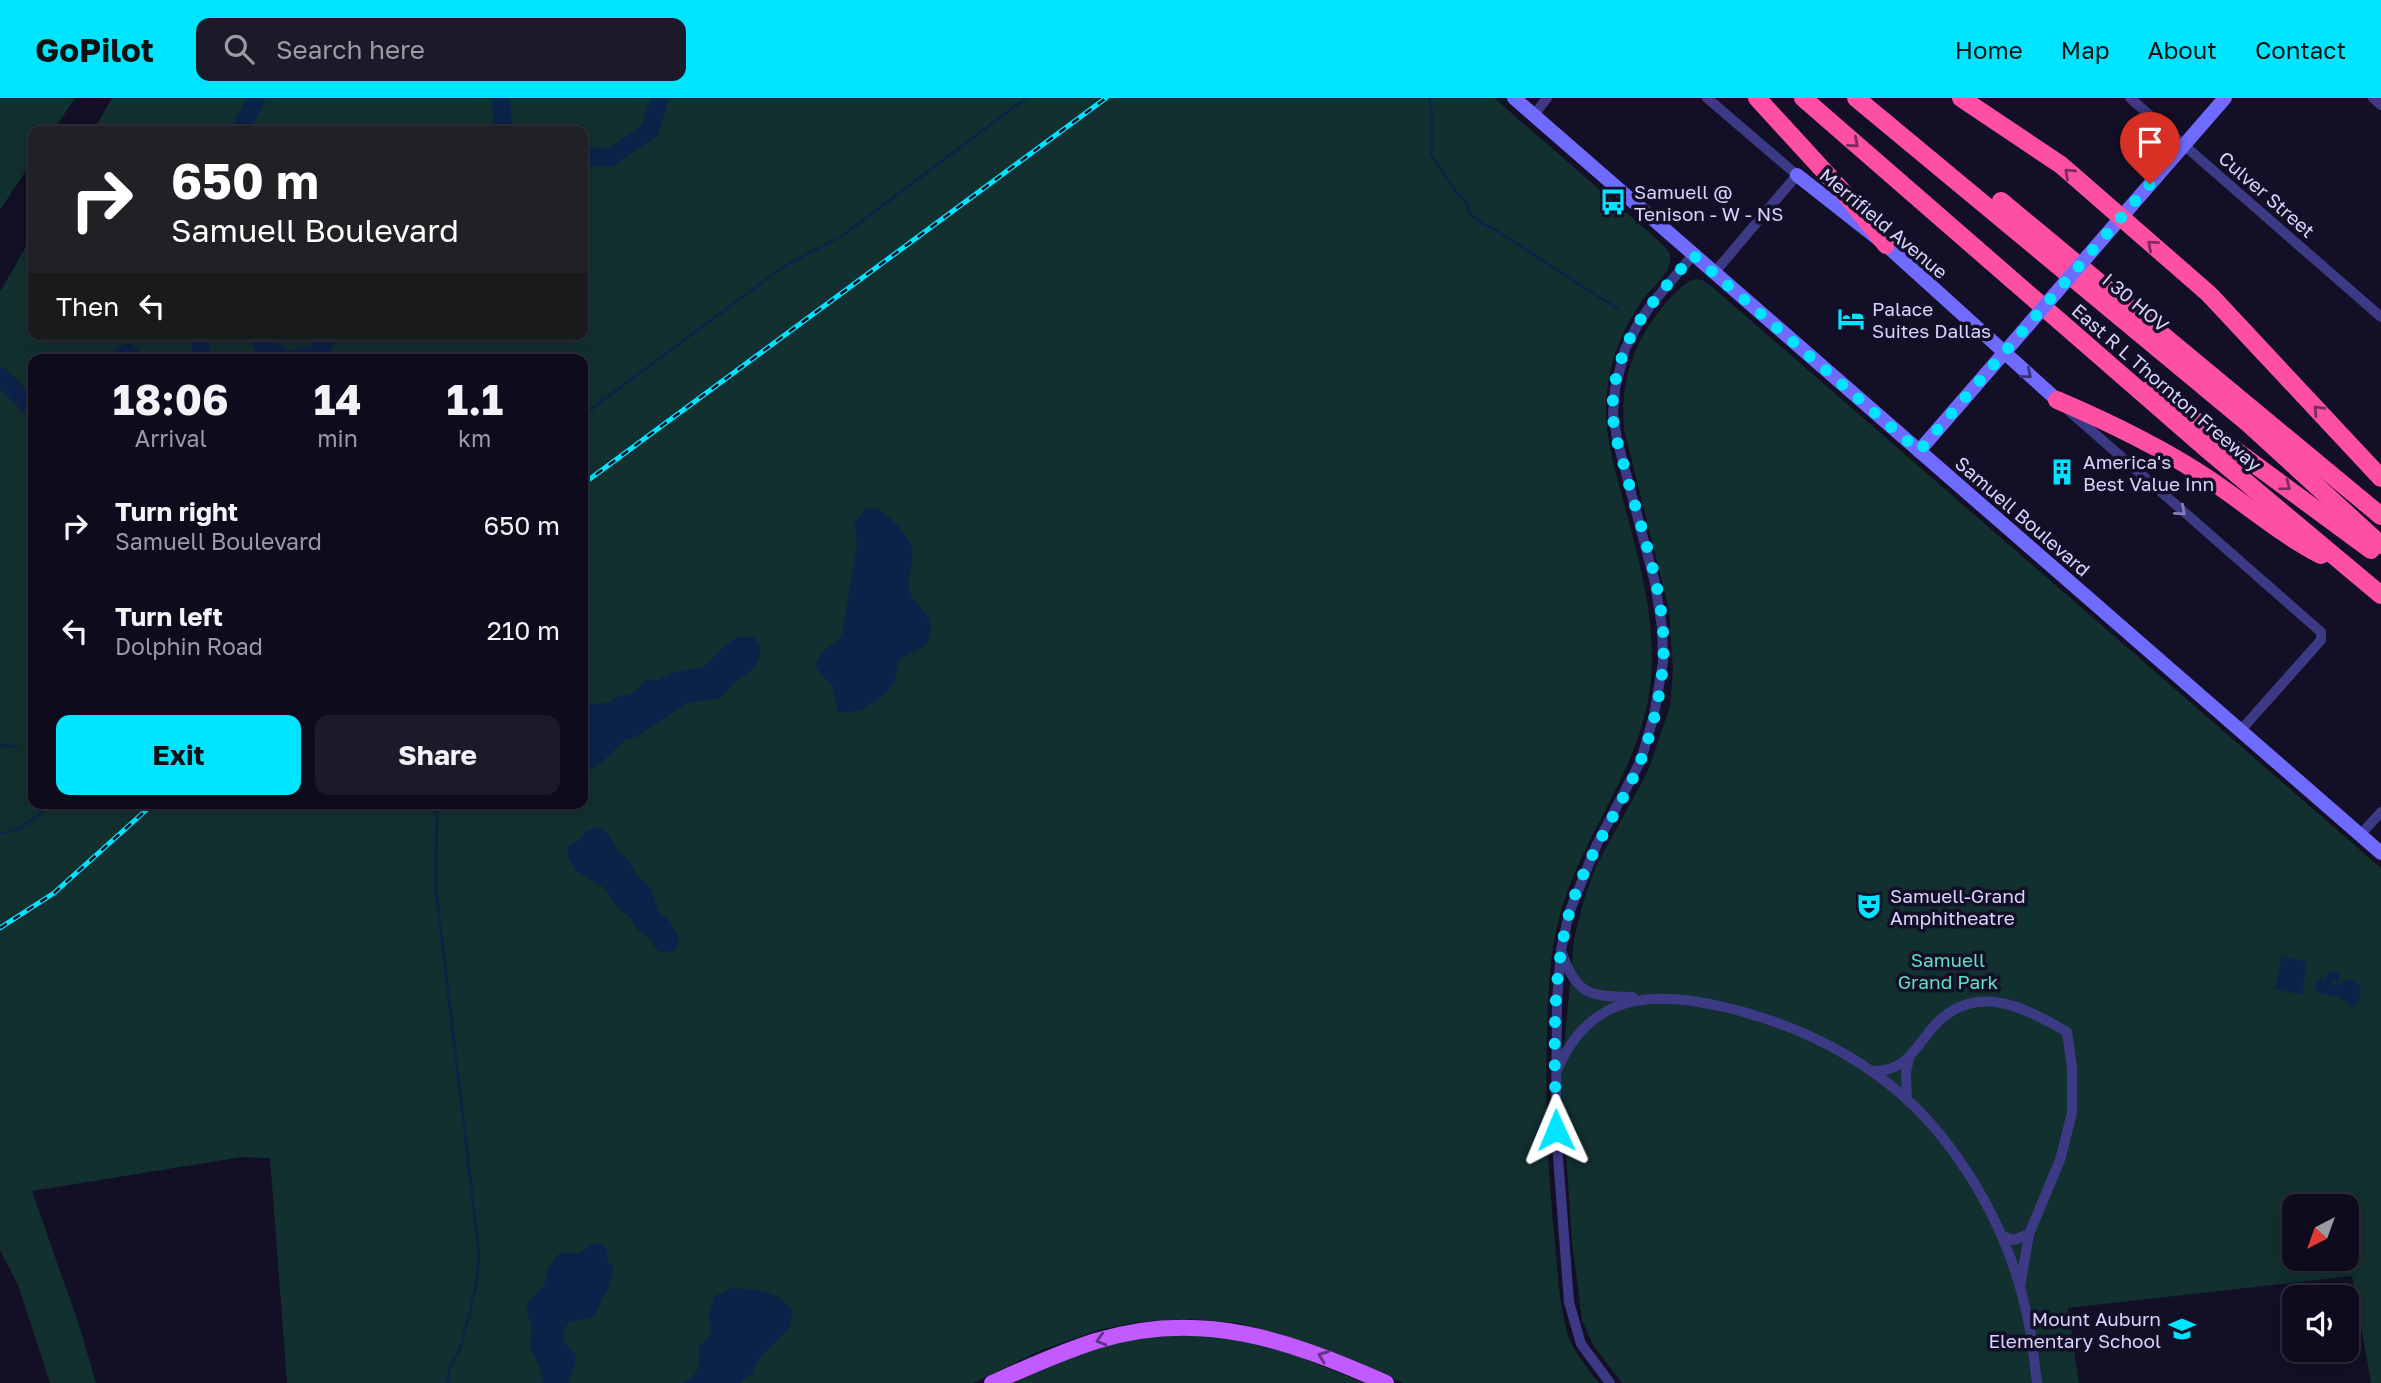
<!DOCTYPE html>
<style>
:root{--surface:#0e0b1c;--page:#1c1929;--text:#f1f3f6;--muted:#9b9ba3;--line:#2e2b3b;--accent:#00e5ff}
body{margin:0;font-family:"Golos Text",sans-serif;background:var(--page);color:var(--text);height:100vh;display:flex;flex-direction:column;font-size:26px;white-space:nowrap}
*{box-sizing:border-box;margin:0}
p{font-size:23px;color:var(--muted)}
.icon{flex:none;width:38px;height:38px;fill:none;stroke:currentColor;stroke-width:2;stroke-linecap:round;stroke-linejoin:round}
.map{position:relative;flex:1;overflow:hidden}
.sheet{position:absolute;left:28px;top:256px;width:560px;height:455px;display:flex;flex-direction:column;background:var(--surface);border-radius:14px;box-shadow:0 4px 18px #0003,0 0 0 2px var(--line)}
.sheet>*{flex:none}
.guide{position:absolute;left:28px;top:28px;width:560px;height:214px;border-radius:14px;box-shadow:0 4px 18px #0003,0 0 0 2px var(--line);background:#202124;color:#fff;overflow:hidden}
.needle{width:46px;rotate:221deg}
.fabs{position:absolute;left:2282px;top:1096px;display:grid;gap:14px}
.fabs a{display:grid;place-items:center;width:77px;height:77px;border-radius:14px;background:var(--surface);box-shadow:0 4px 18px #0003,0 0 0 2px var(--line);font-size:35px}
.pin{position:absolute;display:grid;place-items:center;width:60px;height:60px;color:#fff;margin:-72px -30px;border-radius:50% 50% 50% 0;rotate:-45deg;box-shadow:0 0 7px #0007}
.pin .icon{rotate:45deg}
.me{position:absolute;width:77px;margin:-38px;rotate:359deg;stroke-linejoin:round;filter:drop-shadow(0 0 5px #0008)}
.turn{display:flex;align-items:center;gap:24px;height:147px;padding:0 28px;font-size:32px}
.turn .icon{width:91px;height:91px;stroke-width:2.5}
.turn b{display:block;font-size:49px;line-height:60px}
.then{display:flex;align-items:center;height:66px;padding:0 28px;background:#0003;gap:14px;font-size:26px}
.eta{display:flex;justify-content:space-evenly;align-items:center;height:119px;text-align:center}
.eta b{font-size:42px;font-weight:700;line-height:49px}
.cta{display:flex;gap:14px;margin-top:auto;padding:14px 28px}
.cta a{flex:1;height:80px;border-radius:14px;background:var(--accent);color:#111;font-size:28px;font-weight:700;line-height:80px;text-align:center}
.cta a+a{background:var(--page);color:var(--text)}
ul{padding:0;list-style:none}
li{display:flex;align-items:center;gap:21px;height:105px;padding:0 28px}
li div{flex:1}
li b{display:block;font-size:26px}
li em{font-style:normal}
header{display:flex;align-items:center;gap:42px;box-sizing:border-box;height:98px;padding:0 35px;background:var(--accent);color:#111}
header strong{font-size:33px}
nav{display:flex;gap:38px;margin-inline-start:auto;font-size:24px}
.search{width:490px;height:63px;background:var(--page);display:flex;align-items:center;gap:18px;box-sizing:border-box;padding:0 24px;border-radius:14px;color:var(--muted);font-size:26px}
.map>svg:first-child{display:block}
.green{fill:#12302f;fill-rule:evenodd}
.water{fill:#0c2248}
.lines{fill:none;stroke-linecap:round;stroke-linejoin:round}
.stream{stroke:#0c2248;stroke-width:2.5}
.river{stroke:#0c2248;stroke-width:18}
.street{stroke:#3d3a85;stroke-width:10}
.secondary{stroke:#6f6bff;stroke-width:14}
.primary{stroke:#c25bff;stroke-width:16}
.highway{stroke:#ff4fa3;stroke-width:18}
.rail-casing{stroke:#00e5ff;stroke-width:5}
.rail{stroke:#130f26;stroke-width:2.5;stroke-dasharray:8;stroke-linecap:butt}
.secondary-bridge{stroke:#6f6bff;stroke-width:14}
.oneway{stroke:#7d2c5e}
.oneway2{stroke:#38347d}
.oneway3{stroke:#837fbc}
.oneway4{stroke:#623188}
.route{stroke:#00e5ff;stroke-width:12;stroke-dasharray:0 21.6}
.labels{text-anchor:middle;dominant-baseline:central;stroke-width:7;stroke-linejoin:round;paint-order:stroke}
.poi-label{font-size:19px;fill:#d9d4ff;stroke:#130f26;text-anchor:start}
.street-label{font-size:19px;fill:#d9d4ff;stroke:#130f26}
.park-label{font-size:19px;fill:#5fe0c0;stroke:#130f26}
</style>
<header>
<strong>GoPilot</strong>
<div class="search"><svg class="icon" aria-label="search" viewBox="0 0 24 24"><circle cx="10" cy="10" r="6"/><path d="M15 15l6 6"/></svg>Search here</div>
<nav><a>Home</a><a>Map</a><a>About</a><a>Contact</a></nav>
</header>
<div class="map">
<svg width="2381" height="1285" viewBox="0 0 2381 1285">
<rect width="100%" height="100%" fill="#130f26"/>
<!-- green -->
<g class="green">
<path d="M0,0H75L53,33H33V62L0,112Z"/>
<path d="M112,0H1494L1660,144C1666,150 1672,155 1670,164C1667,179 1650,191 1642,203C1624,229 1613,255 1608,286C1601,329 1614,367 1625,409C1640,466 1656,522 1651,581C1644,663 1589,727 1564,804C1549,848 1548,895 1547,941C1545,1009 1548,1077 1555,1145C1558,1176 1559,1210 1569,1240C1576,1257 1588,1271 1599,1285H1404L1283,1237L1237,1225L1188,1221L1137,1224L1099,1232L1042,1252L973,1285H287L270,1060L242,1059L32,1093L79,1227L96,1285H50L18,1187L0,1152V194L33,136V236H583V33H93ZM33,261H583V705H33Z"/>
<path d="M1695,181L1702,182L1710,187L2381,770V1285H2371L2352,1178L2068,1210L2079,1285H1622L1593,1247L1582,1222L1572,1144L1561,983L1574,841L1583,805L1595,770L1647,675L1670,609L1673,573L1669,511L1624,331C1620,284 1634,241 1666,205C1675,195 1682,186 1695,181ZM2294,1108H2347V1160H2294Z"/>
<path d="M1166,1237L1228,1239L1280,1251L1364,1285H1008L1050,1265L1121,1242Z"/>
</g>
<!-- water -->
<g class="water">
<path d="M873,410C888,414 909,437 912,452C914,467 905,480 910,495C915,510 935,514 930,537C927,553 908,554 898,563L895,583L885,597L860,613L839,615C834,606 836,596 832,588C829,581 820,578 817,571C811,557 837,546 842,536L857,449L855,424L864,412Z"/>
<path d="M739,539H754L760,547V558L754,571L735,584L720,600L687,605L639,638L626,641L603,663L588,673L583,691V607L607,605L615,599L635,594L645,582H658L672,575L703,569L727,546Z"/>
<path d="M597,729L608,735L618,753L629,762L636,776L651,791L658,813L669,822L678,837V846L675,853L662,855L656,851L648,838L637,831L631,820L616,808L605,790L575,773L568,758V748L579,742L585,733Z"/>
<path d="M2282,858L2307,864L2302,889L2304,890L2303,897L2275,891Z"/>
<path d="M2331,873L2340,875L2338,883H2329L2333,888L2349,881L2359,886L2361,897L2355,908L2350,909V906L2338,899L2317,895L2315,890L2317,881L2321,880L2325,883L2327,875Z"/>
<path d="M603,1146L607,1151V1162L614,1170L608,1191L594,1218L569,1225L563,1232L564,1243L576,1258L575,1267L568,1285H543L540,1270L530,1250L532,1228L527,1213L528,1205L545,1186L548,1172L557,1157L561,1155H580L590,1147Z"/>
<path d="M732,1190C756,1192 778,1191 792,1212C794,1241 759,1248 753,1276L743,1281L741,1285H681C700,1278 700,1267 699,1248L711,1236L709,1214L715,1198Z"/>
</g>
<g class="lines">
<!-- stream -->
<g class="stream">
<path d="M1429,0L1433,19L1431,57L1457,95L1466,104L1470,116L1481,125L1492,130L1618,211"/>
<path d="M583,317L787,166L842,138L1026,0"/>
<path d="M0,647L17,649"/>
<path d="M437,705L436,791L479,1155L476,1189L460,1252L451,1266L447,1285"/>
<path d="M0,736L18,731L56,705"/>
</g>
<!-- river -->
<g class="river">
<path d="M501,0L503,31L505,33"/>
<path d="M240,33L256,0"/>
<path d="M583,58L612,59L650,32L660,0"/>
<path d="M200,236L202,261"/>
<path d="M258,236L263,249L287,261"/>
<path d="M116,261L128,255L135,261"/>
<path d="M297,261L322,253L326,236"/>
<path d="M0,278L33,311"/>
</g>
<!-- street -->
<g class="street">
<path d="M1707,0L1797,77L1714,175"/>
<path d="M2130,0L2381,219"/>
<path d="M2373,0L2381,7"/>
<path d="M1534,17L1547,0"/>
<path d="M2069,313L2321,534V542L2241,632"/>
<path d="M2360,737L2381,714"/>
<path d="M1562,855C1577,899 1592,898 1633,899"/>
<path d="M1558,970C1591,895 1653,892 1724,909C1810,929 1892,973 1946,1044C1986,1096 2015,1157 2028,1222C2033,1242 2034,1264 2037,1285"/>
<path d="M1872,973C1906,974 1914,951 1934,928C1974,883 2025,909 2067,934L2072,970V1015L2060,1062L2029,1136L2020,1189"/>
<path d="M1907,1002L1906,974L1909,960"/>
<path d="M2002,1138L2014,1142L2029,1136"/>
<path d="M1610,1285L1581,1246L1569,1204L1556,1032L1557,902L1561,852L1569,815L1597,746L1641,662L1654,617L1663,564L1662,529L1655,485L1617,341L1613,316L1615,291L1625,251L1637,228L1650,208L1693,157"/>
</g>
<!-- secondary -->
<g class="secondary">
<path d="M1514,0L2381,755"/>
<path d="M1797,77L1886,147L2057,302"/>
<path d="M2105,138L2225,0"/>
<path d="M1919,353L2023,233"/>
</g>
<!-- primary -->
<path class="primary" d="M992,1285C1026,1270 1061,1254 1096,1243C1202,1210 1290,1243 1386,1285"/>
<!-- highway -->
<g class="highway">
<path d="M1757,0L1846,97L1886,147"/>
<path d="M1803,0L2210,354L2381,497"/>
<path d="M1856,0L2249,326L2381,447"/>
<path d="M1961,0L2061,67L2209,196L2381,380"/>
<path d="M2001,103L2381,418"/>
<path d="M2151,290L2371,452"/>
<path d="M2057,302C2106,323 2156,347 2201,376C2242,402 2278,435 2321,457"/>
</g>
<!-- rail casing -->
<g class="rail-casing">
<g id="rail">
<path d="M583,386L1106,0"/>
<path d="M0,830L54,795L154,705"/>
</g>
</g>
<!-- rail -->
<use href="#rail" class="rail"/>
<!-- secondary-bridge -->
<path class="secondary-bridge" d="M2023,233L2105,138"/>
</g>
<!-- one-way arrows -->
<defs><path id="oneway-chevron" d="M-2-3.5L2.5 0L-2 3.5" fill="none" stroke-width="1.6" stroke-linecap="round" stroke-linejoin="round" transform="scale(1.75)"/></defs>
<g class="oneway">
<use href="#oneway-chevron" transform="translate(1854 45) rotate(41)"/>
<use href="#oneway-chevron" transform="translate(2069 75) rotate(-138)"/>
<use href="#oneway-chevron" transform="translate(2152 147) rotate(-139)"/>
<use href="#oneway-chevron" transform="translate(2318 312) rotate(-133)"/>
<use href="#oneway-chevron" transform="translate(2286 388) rotate(37)"/>
</g>
<use class="oneway2" href="#oneway-chevron" transform="translate(2027 276) rotate(41)"/>
<use class="oneway3" href="#oneway-chevron" transform="translate(2181 413) rotate(41)"/>
<g class="oneway4">
<use href="#oneway-chevron" transform="translate(1101 1242) rotate(164)"/>
<use href="#oneway-chevron" transform="translate(1323 1258) rotate(-159)"/>
</g>
<g class="lines">
<!-- route -->
<path class="route" d="M1556,1032C1555,962 1550,885 1569,816C1582,767 1612,724 1634,678C1650,644 1660,603 1663,566C1668,501 1642,436 1626,375C1621,356 1614,337 1613,318C1611,296 1617,271 1625,251C1640,214 1668,187 1693,157L1919,353L2150,86"/>
</g>
<!-- icons -->
<defs>
<g id="bus-bare" transform="scale(2.1)"><path d="M-5-6H5V4H4V6H2V4H-2V6H-4V4H-5ZM-3.5-4V0h7V-4ZM-3.5 1.2v1.5H-2V1.2ZM2 1.2v1.5H3.5V1.2Z" fill="#00e5ff" stroke="#130f26" stroke-width="2.5" paint-order="stroke"/></g>
<g id="hotel-bare" transform="scale(2.1)"><path d="M-6-4.5h1.5V1H6V5H4.5V3h-9V5H-6ZM-4 0a1.8 1.8 0 1 1 3.6 0ZM.5 0V-2.5h3Q6-2.5 6 0Z" fill="#00e5ff" stroke="#130f26" stroke-width="2.5" paint-order="stroke"/></g>
<g id="building-bare" transform="scale(2.1)"><path d="M-4-6H4V6H1V3H-1V6H-4ZM-2.5-4.3h1.7v1.8h-1.7ZM.8-4.3h1.7v1.8H.8ZM-2.5-1h1.7V.8h-1.7ZM.8-1h1.7V.8H.8Z" fill="#00e5ff" stroke="#130f26" stroke-width="2.5" paint-order="stroke"/></g>
<g id="theatre-bare" transform="scale(2.1)"><path d="M-5-5.5Q0-4 5-5.5V0Q5 5 0 6Q-5 5-5 0ZM-3.3-2.5H-1v1.5H-3.3ZM1-2.5H3.3v1.5H1ZM-2.8 1Q0 5.5 2.8 1Z" fill="#00e5ff" stroke="#130f26" stroke-width="2.5" paint-order="stroke"/></g>
<g id="school-bare" transform="scale(2.1)"><path d="M0-5L7-2L0 1L-7-2ZM-4 1L0 2.5L4 1V4Q0 6-4 4Z" fill="#00e5ff" stroke="#130f26" stroke-width="2.5" paint-order="stroke"/></g>
</defs>
<g fill-rule="evenodd">
<use href="#bus-bare" x="1613" y="104"/>
<use href="#hotel-bare" x="1851" y="221"/>
<use href="#building-bare" x="2062" y="374"/>
<use href="#theatre-bare" x="1869" y="808"/>
<use href="#school-bare" x="2182" y="1231"/>
</g>
<g class="labels">
<!-- poi labels -->
<g class="poi-label">
<text x="1634" y="93">Samuell @<tspan x="1634" dy="22">Tenison - W - NS</tspan></text>
<text x="1872" y="210">Palace<tspan x="1872" dy="22">Suites Dallas</tspan></text>
<text x="2083" y="363">America's<tspan x="2083" dy="22">Best Value Inn</tspan></text>
<text x="1890" y="797">Samuell-Grand<tspan x="1890" dy="22">Amphitheatre</tspan></text>
<text x="2161" y="1220" text-anchor="end">Mount Auburn<tspan x="2161" dy="22">Elementary School</tspan></text>
</g>
<!-- street labels -->
<g class="street-label">
<text transform="translate(2267 96) rotate(41)">Culver Street</text>
<text transform="translate(1884 125) rotate(40)">Merrifield Avenue</text>
<text transform="translate(2136 204) rotate(40)">I 30 HOV</text>
<text transform="translate(2167 289) rotate(41)">East R L Thornton Freeway</text>
<text transform="translate(2023 418) rotate(41)">Samuell Boulevard</text>
</g>
<!-- park labels -->
<g class="park-label">
<text x="1948" y="861">Samuell<tspan x="1948" dy="22">Grand Park</tspan></text>
</g>
</g>
</svg>
<div class="fabs">
<a><svg class="needle" viewBox="-14 -14 28 28"><path d="M0-13l5 13h-10z" fill="#e53935"/><path d="M0 13l5-13h-10z" fill="#9b9ba3"/></svg></a>
<a><svg class="icon" aria-label="sound" viewBox="0 0 24 24"><path d="M4 9h4l5-4v14l-5-4H4zM17 9q2 3 0 6"/></svg></a>
</div>
<div class="pin" style="left:2150px;top:86px;background:#d93025"><svg class="icon" aria-label="arrive" viewBox="0 0 24 24"><path d="M6 21V4h12l-3 4 3 4H6"/></svg></div>
<svg class="me" style="left:1556px;top:1032px" viewBox="-20 -20 40 40"><path d="M0-17L14 15 0 8-14 15z" fill="#00e5ff" stroke="#fff" stroke-width="4"/></svg>
<div class="guide">
<div class="turn"><svg class="icon" aria-label="right" viewBox="0 0 24 24"><path d="M7 20v-9h11M14 6l5 5-5 5"/></svg><div><b>650 m</b>Samuell Boulevard</div></div>
<div class="then">Then<svg class="icon" aria-label="left" viewBox="0 0 24 24"><path d="M17 20v-9H6M10 6l-5 5 5 5"/></svg></div>
</div>
<section class="sheet">
<div class="eta">
<div><b>18:06</b><p>Arrival</p></div>
<div><b>14</b><p>min</p></div>
<div><b>1.1</b><p>km</p></div>
</div>
<ul>
<li><svg class="icon" aria-label="right" viewBox="0 0 24 24"><path d="M7 20v-9h11M14 6l5 5-5 5"/></svg><div><b>Turn right</b><p>Samuell Boulevard</p></div><em>650 m</em></li>
<li><svg class="icon" aria-label="left" viewBox="0 0 24 24"><path d="M17 20v-9H6M10 6l-5 5 5 5"/></svg><div><b>Turn left</b><p>Dolphin Road</p></div><em>210 m</em></li>
</ul>
<div class="cta"><a>Exit</a><a>Share</a></div>
</section>
</div>
